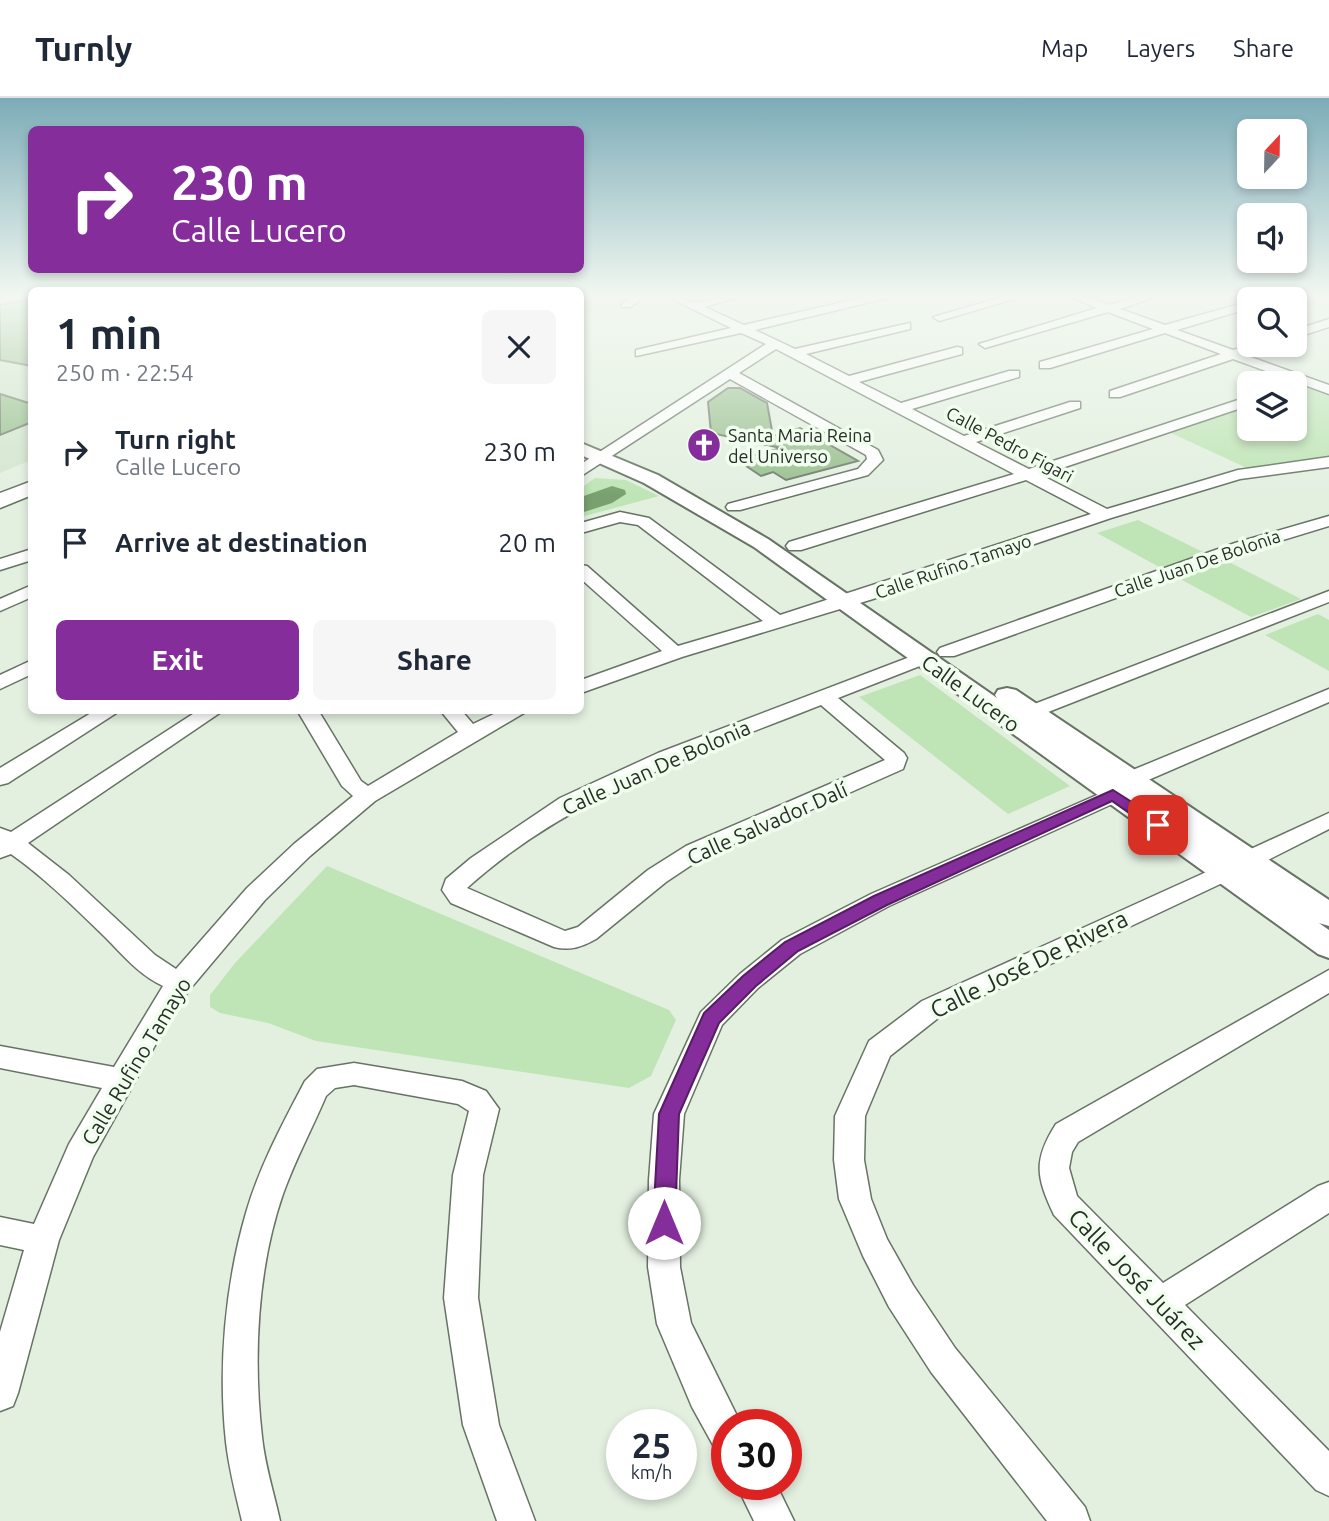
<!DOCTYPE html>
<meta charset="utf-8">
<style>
:root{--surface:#fff;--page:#f6f6f7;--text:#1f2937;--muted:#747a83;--line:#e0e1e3;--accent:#852d9a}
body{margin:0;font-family:Ubuntu,sans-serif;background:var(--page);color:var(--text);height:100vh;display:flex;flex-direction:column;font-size:26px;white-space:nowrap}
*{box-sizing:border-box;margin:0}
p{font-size:23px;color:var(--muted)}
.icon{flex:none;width:38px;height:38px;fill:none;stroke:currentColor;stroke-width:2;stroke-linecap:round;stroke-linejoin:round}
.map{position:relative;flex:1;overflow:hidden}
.drawer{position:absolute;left:28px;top:189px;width:556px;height:427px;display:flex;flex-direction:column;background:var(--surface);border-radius:10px;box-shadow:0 4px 10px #0003}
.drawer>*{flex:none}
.hud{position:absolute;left:28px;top:28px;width:556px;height:147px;border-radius:10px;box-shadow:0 4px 10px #0003;background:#852d9a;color:#fff;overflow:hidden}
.needle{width:46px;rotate:22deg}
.fabs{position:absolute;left:1237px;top:21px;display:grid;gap:14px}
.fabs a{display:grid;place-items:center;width:70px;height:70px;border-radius:10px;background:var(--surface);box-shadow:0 4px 10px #0003;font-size:35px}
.speed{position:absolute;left:606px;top:1311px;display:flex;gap:14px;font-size:35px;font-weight:700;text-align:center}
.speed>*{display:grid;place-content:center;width:91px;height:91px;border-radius:50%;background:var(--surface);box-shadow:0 4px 10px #0003;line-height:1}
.speed small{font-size:18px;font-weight:400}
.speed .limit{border:10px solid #d22;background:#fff;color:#111}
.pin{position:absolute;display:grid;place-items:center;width:60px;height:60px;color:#fff;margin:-30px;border-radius:14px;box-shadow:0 4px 10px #0006}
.me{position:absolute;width:77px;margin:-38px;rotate:0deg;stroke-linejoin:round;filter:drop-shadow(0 0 5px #0008)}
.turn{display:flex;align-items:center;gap:24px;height:147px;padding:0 28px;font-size:32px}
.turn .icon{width:91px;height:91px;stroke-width:2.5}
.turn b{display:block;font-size:49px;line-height:60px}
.round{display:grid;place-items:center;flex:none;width:74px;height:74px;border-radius:10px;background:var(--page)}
.head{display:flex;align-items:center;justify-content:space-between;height:119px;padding:0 28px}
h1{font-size:42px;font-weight:600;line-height:52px}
.action{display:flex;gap:14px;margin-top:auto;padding:14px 28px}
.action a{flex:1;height:80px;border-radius:10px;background:var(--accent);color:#fff;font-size:28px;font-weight:600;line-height:80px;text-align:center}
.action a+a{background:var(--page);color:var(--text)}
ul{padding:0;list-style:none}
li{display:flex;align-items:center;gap:21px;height:91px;padding:0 28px}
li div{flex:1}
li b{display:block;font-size:26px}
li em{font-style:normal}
header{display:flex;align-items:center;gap:42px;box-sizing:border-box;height:98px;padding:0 35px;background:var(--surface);border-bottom:2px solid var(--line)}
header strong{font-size:33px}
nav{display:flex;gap:38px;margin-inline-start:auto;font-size:24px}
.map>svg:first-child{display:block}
.built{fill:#d3e5ce}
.green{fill:#bfe5b6}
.water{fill:#7aa070}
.building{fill:#99c08f;stroke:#6f7a6c;stroke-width:2}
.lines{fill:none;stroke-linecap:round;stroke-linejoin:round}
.minor-casing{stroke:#677364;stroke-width:3}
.tertiary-casing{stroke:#677364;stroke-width:4}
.secondary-casing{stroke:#677364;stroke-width:3}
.minor{fill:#fff;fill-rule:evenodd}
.tertiary{fill:#fff;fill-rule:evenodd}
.secondary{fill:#fff;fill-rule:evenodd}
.route{fill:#852d9a;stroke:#561d64;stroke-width:2}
.labels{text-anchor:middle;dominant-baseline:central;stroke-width:7;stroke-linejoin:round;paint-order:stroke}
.far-poi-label{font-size:18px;fill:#292e28;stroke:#f0feed;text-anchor:start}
.far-street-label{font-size:18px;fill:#292e28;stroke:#f0feed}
.street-label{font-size:21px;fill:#292e28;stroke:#f0feed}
.near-street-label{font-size:24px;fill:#292e28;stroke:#f0feed}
</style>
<header>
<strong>Turnly</strong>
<nav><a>Map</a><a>Layers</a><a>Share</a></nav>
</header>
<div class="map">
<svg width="1329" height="1423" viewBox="0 0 1329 1423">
<rect width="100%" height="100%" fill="#e3f0e0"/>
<!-- built -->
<path class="built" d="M0,198H31V362L0,375Z"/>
<!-- green -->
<g class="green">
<path d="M1303,288L1329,298V359L1247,370L1171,335L1249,307L1250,331H1295V291Z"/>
<path d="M595,380L626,382L659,398L581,419V390Z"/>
<path d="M1138,422L1205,455L1161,470L1097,435Z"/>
<path d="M1229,464L1301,501L1251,519L1180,481Z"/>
<path d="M1318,516L1329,522V573L1265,537Z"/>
<path d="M920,577L1070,688L1008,716L859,599Z"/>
<path d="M327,768L669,912L676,922L651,978L629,990L316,943L268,925L220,915L210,909V897L235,865Z"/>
</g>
<!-- water -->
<path class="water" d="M612,388L625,392L626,396L612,405L581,415V399Z"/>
<!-- building -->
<g class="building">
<path d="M32,201V268L0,262V207Z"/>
<path d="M728,290H740L767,305L773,338L800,330L858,363L786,382L773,374L761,378L737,362L781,350L711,335L708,304Z"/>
<path d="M0,296L32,306V324L0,337Z"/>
</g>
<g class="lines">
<!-- minor casing -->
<g class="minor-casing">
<g id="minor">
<path d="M633,198H647L630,209H622V205Z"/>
<path d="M666,198C677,198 684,202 694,204C700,205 728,198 740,198L705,209L744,227L869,198H889L887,200L755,232L795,251L910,225V231L806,256L849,278L957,249L962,250V256L859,284L901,305L1009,273H1019V279L912,311L964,338L1070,304H1080V310L976,344L1029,371L1250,298V307L1041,377L1107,411L1238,372L1329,359V369L1240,381L1111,420L873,501L682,559L581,595V582L662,553L581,481V467L587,468L678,548L763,523L638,427L620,424L581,435V425L620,414L649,420L780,517L1091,416L1026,382L801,452H789L786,448L789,444L1014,376L776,251L739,275L878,352L883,362L868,377L740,412H728L726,409L728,406L858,371L867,361L866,357L730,281L581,378V366L766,246L741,235L636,258V252L731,230Z"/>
<path d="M1006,198H1025L939,223L933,219Z"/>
<path d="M1069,198H1085L1109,207L1140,198H1158L1120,211L1165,227L1250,203V210L1177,232L1233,252L1250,247H1267L1245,257L1329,287V296L1233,261L1120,299H1110V293L1221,256L1165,235L1050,270H1040V264L1153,231L1108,214L985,250L979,246L1097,210Z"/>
<path d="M1266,198H1286L1281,201H1261Z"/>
<path d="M1329,221V229L1295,240V232Z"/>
<path d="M1329,418V428L1247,453L954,558H940L937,554L940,550L1235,445Z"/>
<path d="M32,451V462L0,472V461Z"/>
<path d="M32,487V499L0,513V501Z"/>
<path d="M1329,493V504L1038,618H1024L1021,614L1024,610Z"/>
<path d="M923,554L930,556L933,560L930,564L838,600L904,655L907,660L903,671L702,760L666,784L596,841C582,849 570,853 554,849L451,805L442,792L446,781L471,760L560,700L658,655ZM821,607L885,662L686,748L648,772L578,829L565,833L467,790C567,699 697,656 821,607Z"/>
<path d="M32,562V576L0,591V577Z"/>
<path d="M1329,591V604L1139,686H1123L1120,681L1123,676Z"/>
<path d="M96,612H121L8,685L0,687V670Z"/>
<path d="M199,612H224L28,745L69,777L155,857L176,871L247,790L294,746L353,698L342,688L297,612H318L361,683L368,688L458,634L440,612H461L473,626L502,612H529L375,703L310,758L265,802L190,891L173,915L93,1059L59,1142L18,1295L13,1308L0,1313V1234L24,1152L0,1147V1119L34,1126L69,1046L102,990L0,970V948L114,969L163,888C139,877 123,857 105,839C75,810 45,780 11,756L0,760V730L11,734Z"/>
<path d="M1113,690L1121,692L1124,697L1121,702L889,808L800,856L758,890L722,927L684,1016L679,1082L680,1169L691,1225L741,1326H726V1352L713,1347L692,1309L657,1226L648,1169L649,1082L654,1016L701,914L740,876L782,842L871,796Z"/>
<path d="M1329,715V731L1256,768L1248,770L1240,768L1236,762L1240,756Z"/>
<path d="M1224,766L1233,768L1236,774L1233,780L942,917L890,958L865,1018L864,1062L871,1101L887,1141L913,1187L955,1250L1085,1409L1090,1423H1047L931,1274L889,1209L863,1158L839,1101L834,1062L835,1018L869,943L922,903Z"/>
<path d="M1329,872V895L1078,1044L1072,1054L1069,1070L1077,1098L1163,1185L1318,1088L1329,1084V1115L1185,1207L1329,1353V1398L1316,1392L1054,1117C1036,1079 1033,1062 1056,1026Z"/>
<path d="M354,965L462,983L486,993L499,1011L483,1077L478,1200L499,1327L535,1423H497L463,1327L444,1200L453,1077L469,1013L458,1006L354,987L335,990L326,998C312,1031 295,1062 283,1096C257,1171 253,1261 262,1339C265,1368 274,1395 280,1423H242C236,1397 229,1371 226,1344C218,1270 225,1187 246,1115C259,1069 283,1025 305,983L317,971Z"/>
<path d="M736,1386H776L794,1423H754Z"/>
</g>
</g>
<!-- tertiary casing -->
<g class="tertiary-casing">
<path id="tertiary" d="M581,345L658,377L768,441L997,600L995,597L998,592L1007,590L1016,592L1329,802V828L1319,825L1329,832V860L1318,856L754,449L644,385L581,357Z"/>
</g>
<!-- secondary casing -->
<g class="secondary-casing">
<path id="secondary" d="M32,383V397L0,410V395Z"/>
</g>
<!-- minor -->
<use href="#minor" class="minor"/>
<!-- tertiary -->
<use href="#tertiary" class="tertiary"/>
<!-- secondary -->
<use href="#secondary" class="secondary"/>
</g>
<!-- sky -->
<linearGradient id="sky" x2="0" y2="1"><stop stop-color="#7cacb8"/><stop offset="0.5" stop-color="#f2f8f1"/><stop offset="1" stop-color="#f2f8f1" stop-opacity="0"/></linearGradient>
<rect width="1329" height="397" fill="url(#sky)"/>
<!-- route -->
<path class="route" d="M1113,692L1163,724L1166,727L1163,731H1152L1112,703L887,807L798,853L756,888L719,925L679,1016L675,1125L672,1132L664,1135L656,1132L653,1125L659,1016L704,915L743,878L785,844L874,798Z"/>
<!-- icons -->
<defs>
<g id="church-disc" transform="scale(1.75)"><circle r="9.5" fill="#852d9a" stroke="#f0feed"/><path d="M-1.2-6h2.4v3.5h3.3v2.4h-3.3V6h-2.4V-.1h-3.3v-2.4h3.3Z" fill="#fff"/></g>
</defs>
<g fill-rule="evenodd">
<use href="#church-disc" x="704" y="347"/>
</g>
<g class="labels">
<!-- far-poi labels -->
<g class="far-poi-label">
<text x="728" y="337">Santa Maria Reina<tspan x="728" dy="21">del Universo</tspan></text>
</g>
<!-- far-street labels -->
<g class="far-street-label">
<text transform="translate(1010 346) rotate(28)">Calle Pedro Figari</text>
<text transform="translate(1197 465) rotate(-19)">Calle Juan De Bolonia</text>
<text transform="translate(953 468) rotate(-19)">Calle Rufino Tamayo</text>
</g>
<!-- street labels -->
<g class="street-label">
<text transform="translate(971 595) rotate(36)">Calle Lucero</text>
<text transform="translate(656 669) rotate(-24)">Calle Juan De Bolonia</text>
<text transform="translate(767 725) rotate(-24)">Calle Salvador Dalí</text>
<text transform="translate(136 963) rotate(-59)">Calle Rufino Tamayo</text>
</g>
<!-- near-street labels -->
<g class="near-street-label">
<text transform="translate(1029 866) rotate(-26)">Calle José De Rivera</text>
<text transform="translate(1137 1181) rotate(46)">Calle José Juárez</text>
</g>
</g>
</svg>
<div class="fabs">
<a><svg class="needle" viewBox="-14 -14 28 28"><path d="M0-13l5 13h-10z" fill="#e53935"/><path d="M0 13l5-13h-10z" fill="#747a83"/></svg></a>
<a><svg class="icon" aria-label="sound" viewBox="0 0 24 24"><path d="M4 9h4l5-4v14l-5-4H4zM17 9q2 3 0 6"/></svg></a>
<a><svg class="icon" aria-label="search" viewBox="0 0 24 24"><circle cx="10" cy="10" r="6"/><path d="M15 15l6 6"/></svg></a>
<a><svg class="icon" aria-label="layers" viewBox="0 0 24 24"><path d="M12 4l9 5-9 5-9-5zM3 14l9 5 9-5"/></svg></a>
</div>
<div class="speed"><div>25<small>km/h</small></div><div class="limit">30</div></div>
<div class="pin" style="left:1158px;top:727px;background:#d93025"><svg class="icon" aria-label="arrive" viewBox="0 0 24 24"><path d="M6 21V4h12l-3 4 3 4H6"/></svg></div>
<svg class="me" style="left:664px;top:1125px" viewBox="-20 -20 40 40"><circle r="19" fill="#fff"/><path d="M0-13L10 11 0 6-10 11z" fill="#852d9a"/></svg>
<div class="hud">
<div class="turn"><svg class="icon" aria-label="right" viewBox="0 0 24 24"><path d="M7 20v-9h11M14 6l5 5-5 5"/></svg><div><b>230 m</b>Calle Lucero</div></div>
</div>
<section class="drawer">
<div class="head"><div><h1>1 min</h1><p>250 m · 22:54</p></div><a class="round"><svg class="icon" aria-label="close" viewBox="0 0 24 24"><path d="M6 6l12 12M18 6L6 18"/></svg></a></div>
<ul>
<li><svg class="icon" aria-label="right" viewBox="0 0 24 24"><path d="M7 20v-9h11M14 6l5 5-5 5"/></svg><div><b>Turn right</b><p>Calle Lucero</p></div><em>230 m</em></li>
<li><svg class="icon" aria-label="arrive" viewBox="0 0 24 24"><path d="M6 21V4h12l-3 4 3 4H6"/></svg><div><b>Arrive at destination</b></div><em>20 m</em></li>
</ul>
<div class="action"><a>Exit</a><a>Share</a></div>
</section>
</div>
